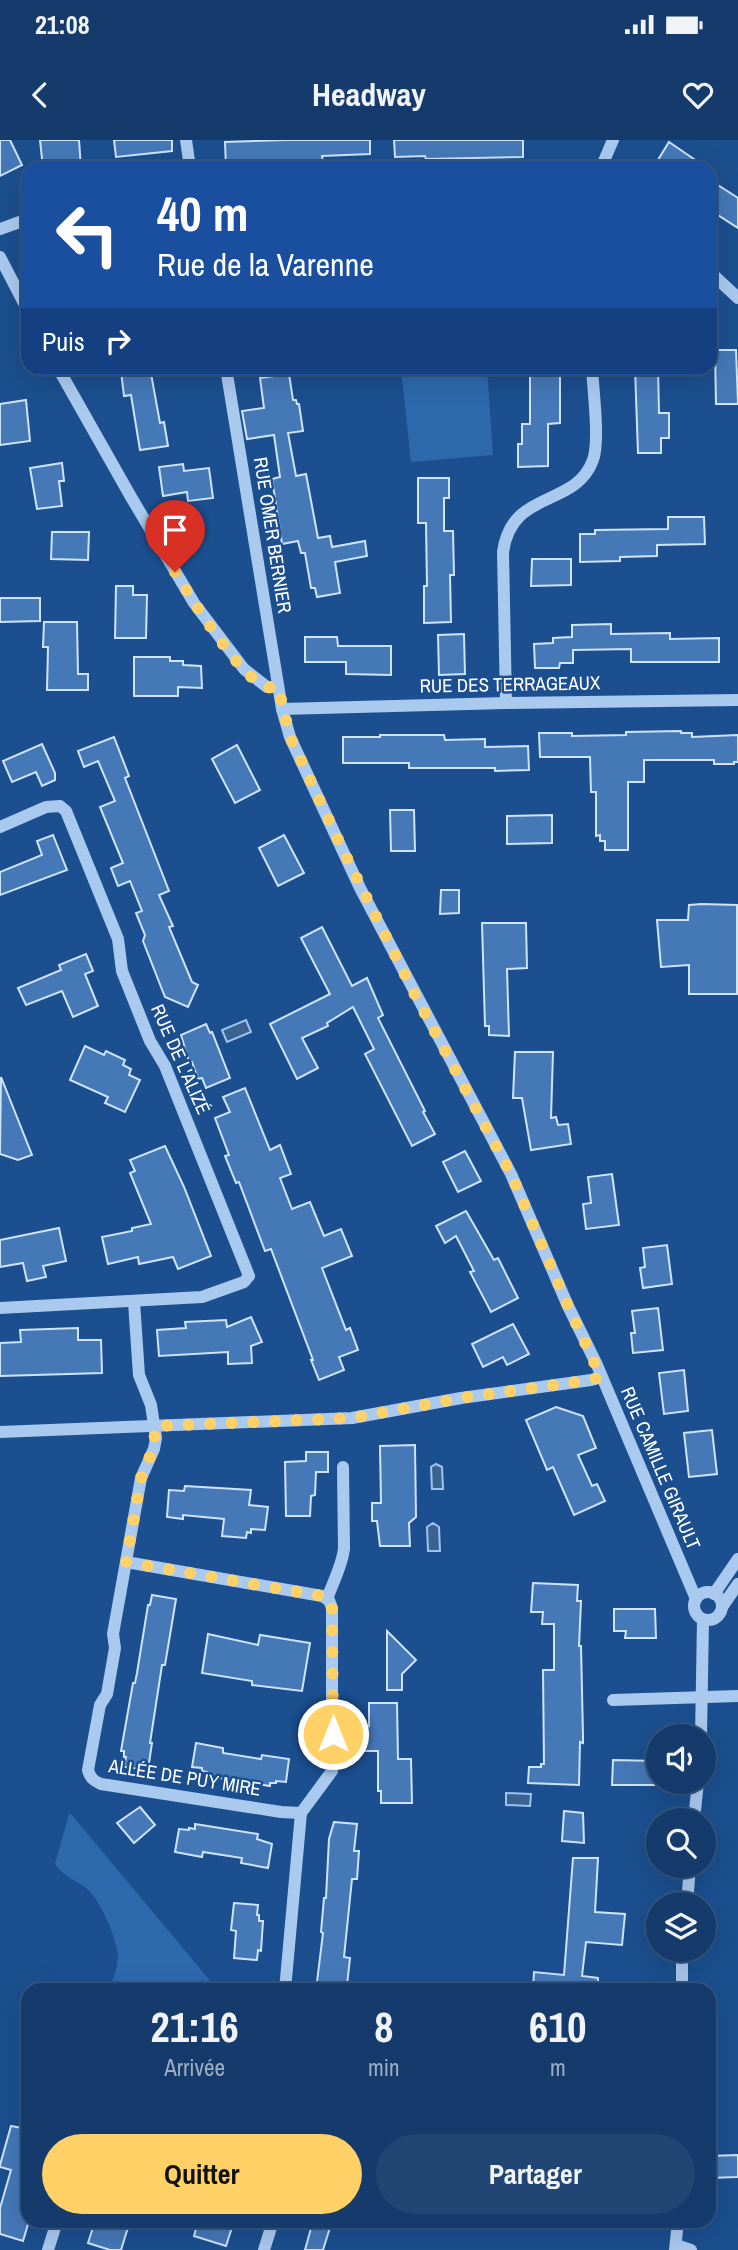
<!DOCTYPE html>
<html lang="fr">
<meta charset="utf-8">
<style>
:root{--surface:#143b6b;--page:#214673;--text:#f1f3f6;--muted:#9dadc1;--line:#33557e;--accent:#ffd166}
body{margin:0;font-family:"Archivo Narrow",sans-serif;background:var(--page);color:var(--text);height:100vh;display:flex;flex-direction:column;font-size:26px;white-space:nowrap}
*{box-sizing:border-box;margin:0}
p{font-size:23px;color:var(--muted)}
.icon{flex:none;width:38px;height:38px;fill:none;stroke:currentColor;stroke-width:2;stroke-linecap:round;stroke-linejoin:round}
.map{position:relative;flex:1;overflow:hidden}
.side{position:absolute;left:21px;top:1843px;width:695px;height:245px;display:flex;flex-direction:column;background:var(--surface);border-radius:21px;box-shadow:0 7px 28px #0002,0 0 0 2px var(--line)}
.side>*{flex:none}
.hud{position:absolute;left:21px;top:21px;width:696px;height:214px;border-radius:21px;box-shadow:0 7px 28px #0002,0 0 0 2px var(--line);background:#1a4fa0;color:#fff;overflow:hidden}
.tools{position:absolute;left:646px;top:1584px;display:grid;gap:14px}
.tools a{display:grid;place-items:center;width:70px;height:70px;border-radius:50%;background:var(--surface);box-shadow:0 7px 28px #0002,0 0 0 2px var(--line);font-size:35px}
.pin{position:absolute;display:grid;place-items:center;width:60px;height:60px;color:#fff;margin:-72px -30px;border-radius:50% 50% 50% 0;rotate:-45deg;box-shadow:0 0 7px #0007}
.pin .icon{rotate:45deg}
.me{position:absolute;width:77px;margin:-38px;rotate:0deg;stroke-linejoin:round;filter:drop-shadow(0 0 5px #0008)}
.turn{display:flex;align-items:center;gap:24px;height:147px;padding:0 21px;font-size:32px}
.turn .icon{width:91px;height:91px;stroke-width:2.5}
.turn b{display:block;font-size:49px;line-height:60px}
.then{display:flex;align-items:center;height:66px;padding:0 21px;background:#0003;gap:14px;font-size:26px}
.eta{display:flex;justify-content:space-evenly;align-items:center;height:119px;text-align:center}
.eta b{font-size:42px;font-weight:800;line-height:49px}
.button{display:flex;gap:14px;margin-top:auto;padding:14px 21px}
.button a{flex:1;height:80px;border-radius:42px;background:var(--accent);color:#111;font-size:28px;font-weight:800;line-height:80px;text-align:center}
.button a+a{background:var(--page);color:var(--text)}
.status{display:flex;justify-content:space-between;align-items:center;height:49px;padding:0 35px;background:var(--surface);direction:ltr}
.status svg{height:19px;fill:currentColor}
header{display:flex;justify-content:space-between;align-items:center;height:91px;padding:0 21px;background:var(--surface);font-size:32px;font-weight:800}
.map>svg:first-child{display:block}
.green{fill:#2e69ad}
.water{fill:#3c6290;stroke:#9cc4f0;stroke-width:2}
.building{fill:#4478b7;stroke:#cfe3fa;stroke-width:2}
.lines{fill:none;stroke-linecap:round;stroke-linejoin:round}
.minor{stroke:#a9c9ee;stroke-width:12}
.route{stroke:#ffd166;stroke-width:12;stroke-dasharray:0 21.6}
.labels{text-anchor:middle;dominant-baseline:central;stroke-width:5;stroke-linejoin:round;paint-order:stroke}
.street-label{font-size:19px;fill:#fff;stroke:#1b4f8f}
</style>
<div class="status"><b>21:08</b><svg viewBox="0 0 49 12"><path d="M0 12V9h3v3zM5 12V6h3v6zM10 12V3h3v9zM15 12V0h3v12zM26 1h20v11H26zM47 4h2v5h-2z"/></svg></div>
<header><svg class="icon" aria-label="back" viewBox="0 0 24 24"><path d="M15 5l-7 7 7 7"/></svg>Headway<svg class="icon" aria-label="heart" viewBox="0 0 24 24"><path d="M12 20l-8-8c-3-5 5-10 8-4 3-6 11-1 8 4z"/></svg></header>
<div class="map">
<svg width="738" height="2110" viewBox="0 0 738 2110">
<rect width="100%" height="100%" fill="#1b4f8f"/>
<!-- green -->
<g class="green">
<path d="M401,228H487L493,315L411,322Z"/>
<path d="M69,1674H71L218,1850H107C113,1841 117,1829 118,1818C118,1800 100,1759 86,1748C73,1738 65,1738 55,1724Z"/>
</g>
<!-- water -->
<g class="water">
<path d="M246,880L251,892L227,902L222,890Z"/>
<path d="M436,1324L442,1327L443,1349H432L431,1327Z"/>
<path d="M433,1383L439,1387L440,1411H428L427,1387Z"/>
<path d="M506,1653L531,1654L530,1666L506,1665Z"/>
</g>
<!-- building -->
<g class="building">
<path d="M0,0H10L22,25L0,36Z"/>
<path d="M40,0H79L81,28H43Z"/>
<path d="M114,0H172V11L116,17Z"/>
<path d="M285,0H370V14L322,16L323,22L264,23L265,27L226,28L225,2Z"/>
<path d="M394,0H523V17L426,19L425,16L395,17Z"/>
<path d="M669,2L707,28H653Z"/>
<path d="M710,40L738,58V88L710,70Z"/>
<path d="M715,210H736L738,264H716Z"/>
<path d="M142,228H150L160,283L164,282L168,306L140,310L131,255L124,256L121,231Z"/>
<path d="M635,228H658L659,273H669V298H661V313H638Z"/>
<path d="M289,234L293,260H296L297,264H299L303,291L288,293L296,336L306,334L318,398L330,396L332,407L365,401L367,416L335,422L340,453L317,457L315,448H311L305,413H301L298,401L282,404L272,339L280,337L274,295L247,299L242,271L264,268L260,238Z"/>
<path d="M530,235H560V283L548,284V326L518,327V304H522V284H530Z"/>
<path d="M26,260L30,301L0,305V264Z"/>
<path d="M62,323L64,341H59L62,366L37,369L30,328Z"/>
<path d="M183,324L184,331L209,328L213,358L188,361L187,352L163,356L159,327Z"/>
<path d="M418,338H449V358H444V391H453L454,435H450L451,482L424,483V446H427L426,383H418Z"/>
<path d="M668,377H704L705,404L657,405V416L620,417V421L580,422V394H595V390L668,389Z"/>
<path d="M52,392H89L88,420L51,419Z"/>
<path d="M532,419H571V445L531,446Z"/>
<path d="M116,446H133V455H147L146,498H115Z"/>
<path d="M0,458H40V481L0,482Z"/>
<path d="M44,482H77L78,534H88V550H47L48,507H43Z"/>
<path d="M611,484V494L670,493V499L719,498V522H631V509L573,510V523H560L559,528H535L534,504L553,503V498L572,497V485Z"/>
<path d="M464,494L465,534L439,535L438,495Z"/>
<path d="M305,497H337L338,506H391V535L346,534V522H305Z"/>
<path d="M134,517H170V521H183V525L201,526L202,548L178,547V556H134Z"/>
<path d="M681,591V593H692V597L738,595V622H734V624H714V620H644V642H628V710H605V701H600V695L596,696V652H591L590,617H540L539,593H572V596L626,595V592Z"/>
<path d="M380,595H444L445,600L485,599V607L528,606L529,630L495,631V628H409V623H343V597H380Z"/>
<path d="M114,597L129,636L125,638L169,751L159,755L173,786L169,787L192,842L198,845L188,867L165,857L143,801L145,795L136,773L142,771L130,741L118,746L111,728L123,723L100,667L115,661L98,621L84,627L78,611Z"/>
<path d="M42,604L55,633V640L42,646L36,632L12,642L3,621Z"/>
<path d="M237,605L260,650L235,663L212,619Z"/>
<path d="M390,670H414L415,711H391Z"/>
<path d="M552,675V703L507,704V676Z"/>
<path d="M53,695L67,730L0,755V732L42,715L37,701Z"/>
<path d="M284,695L304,733L278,746L259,708Z"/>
<path d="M441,750H459V773L440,774Z"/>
<path d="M702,764L737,765V854H689V825L661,827L657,780H688L689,765Z"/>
<path d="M482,783H526L527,828L507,829L509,896L489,895V886H485Z"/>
<path d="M322,787L352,846L367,838L383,875L378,878L425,971L423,972L435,994L412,1006L365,914L374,909L353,867L327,883L328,886L302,898L318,928L297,939L270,884L330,854L301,798Z"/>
<path d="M86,814L93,831L85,834L98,866L73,877L62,851L26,865L18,848L61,830L59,825Z"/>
<path d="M206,884L210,893L212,892L230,938L206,948L202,938L198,939L192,922H189L181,895Z"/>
<path d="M85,906L104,915L106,911L125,920L123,925L131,929L129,935L140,940L125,972L105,963L108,957L70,940Z"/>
<path d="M515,912H553L551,978L556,977L558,985L568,984L571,1004L531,1010L522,958H513Z"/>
<path d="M1,937L32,1015L18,1020L0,1014Z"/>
<path d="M245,948L270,1010L280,1005L291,1034L280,1038L292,1069L310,1062L324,1096L341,1089L352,1116L322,1128L346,1190L350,1188L358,1210L339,1217L344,1230L319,1240L311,1220H313L271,1109L265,1111L239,1042L236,1043L225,1016L229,1015L215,978L230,972L223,957Z"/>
<path d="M165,1006L184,1047L211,1116L178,1129L173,1117L139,1124L138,1117L108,1124L102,1097L132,1091V1088L151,1084L130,1033L135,1031L130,1020Z"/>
<path d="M465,1011L481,1041L458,1052L443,1022Z"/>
<path d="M612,1034L619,1085L586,1089L583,1064L591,1063L588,1037Z"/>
<path d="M466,1071L494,1120L498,1118L518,1158L491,1172L470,1132L474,1131L456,1096L445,1103L436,1086Z"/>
<path d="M59,1088L66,1121L43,1126L46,1137L27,1141L23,1123L0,1127V1100Z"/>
<path d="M667,1105L672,1144L643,1148L640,1128L645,1127L643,1108Z"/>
<path d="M658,1168L663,1210L633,1213L631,1193H635L632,1171Z"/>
<path d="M251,1177L262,1202L251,1206L252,1223L228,1224V1212L159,1216L157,1190L186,1188L185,1182L226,1180L227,1187Z"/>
<path d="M513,1184L529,1214L507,1225L503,1217L483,1227L472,1204Z"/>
<path d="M78,1188V1200H101L102,1233L0,1236V1203L21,1202L20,1190Z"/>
<path d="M684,1230L688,1271L664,1274L659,1233Z"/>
<path d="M556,1267L583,1276L596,1308L578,1315L592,1346L597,1344L605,1361L574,1375L553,1327L547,1330L526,1280Z"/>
<path d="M712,1290L717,1334L689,1337L684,1293Z"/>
<path d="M415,1305L416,1377L409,1383L410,1406H380L377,1381H372V1363H381L380,1306Z"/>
<path d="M306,1312H328V1332H316L315,1355L311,1356L310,1376H286L285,1322L306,1321Z"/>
<path d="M185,1346L251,1350L249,1365L268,1367L265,1390L251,1389V1393L247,1392L246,1398L222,1396L224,1379L183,1375V1379L167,1377L169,1350L184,1351Z"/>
<path d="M533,1443L578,1445L577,1461H581L579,1506H581L583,1596V1603L580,1602L579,1645L528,1643L529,1627H541V1624H544L543,1530H554V1484H542L543,1472H531Z"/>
<path d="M152,1455L176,1459L165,1525H162L150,1603H152L148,1630L124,1627L126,1617H124V1611H121L133,1543H135L137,1533L148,1465H150Z"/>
<path d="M614,1469H655L656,1498H625L626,1491H614Z"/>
<path d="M387,1491L416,1520L402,1534V1550H387Z"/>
<path d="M208,1494L258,1505L260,1495L310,1503L302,1551L252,1545V1541L202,1533Z"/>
<path d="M369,1563H397L398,1619H411L412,1663H381V1651H378V1611H365L364,1586H369Z"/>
<path d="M196,1603L223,1608V1613L261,1619L262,1615L289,1619L286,1642L276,1641V1643H270V1646L206,1636L207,1632L202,1631V1628L192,1627Z"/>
<path d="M613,1620L658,1621V1645H612Z"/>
<path d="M140,1667L155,1685L134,1703L117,1683Z"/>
<path d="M564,1671L583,1673L584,1703L562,1701Z"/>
<path d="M334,1682L357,1684L354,1711H359L357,1739H352L344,1817L350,1818L347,1845H342V1850H316L323,1793L321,1792L324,1758H326L329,1699Z"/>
<path d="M195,1684L258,1694L257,1699L272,1704L268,1728L241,1723L242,1718L203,1712L202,1717L175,1712L179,1689L189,1690V1688L195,1689Z"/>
<path d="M573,1718H598L595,1772L625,1774L622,1805L586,1802L582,1836L598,1838V1850H533L534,1832L564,1835Z"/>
<path d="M234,1763L258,1765L257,1775H259V1781H263L261,1811L258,1810L257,1820L234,1818L236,1791L231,1790Z"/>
<path d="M11,1986L28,1989V2084L23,2101L0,2094V2068L11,2030L0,2027V2025Z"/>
<path d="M738,2015V2037L709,2038V2016Z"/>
<path d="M95,2081H130L121,2110H110L88,2103Z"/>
<path d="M198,2081H234L226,2106L194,2096Z"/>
<path d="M313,2081H332L323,2110H305Z"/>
</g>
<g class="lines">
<!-- minor -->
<g class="minor">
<path d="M186,0L190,28"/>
<path d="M601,28L613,0"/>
<path d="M0,89L28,79"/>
<path d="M0,117L28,171"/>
<path d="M710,132L738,158"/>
<path d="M58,228L131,357L194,463L244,529L267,547H278"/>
<path d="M226,228L282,569L290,597L360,748L511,1034L568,1166L597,1225L696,1459"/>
<path d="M506,563L503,412C512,348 575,369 593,320C600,300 593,250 592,228"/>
<path d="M282,569L506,563L738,560"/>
<path d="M0,687L46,667L60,666L66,671L118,799L122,831L150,901L165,926L249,1136L244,1142L202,1157L0,1168"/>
<path d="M134,1162L139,1235L151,1265L156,1298L154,1309L141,1338L113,1494L115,1508L107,1554L100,1565L88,1630C90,1638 94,1641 101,1644L281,1672L301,1673"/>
<path d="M0,1292L352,1278L461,1258L591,1240L601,1237"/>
<path d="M126,1422L322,1456L329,1460L332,1468V1631L301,1673L285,1850"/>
<circle cx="708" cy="1466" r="14"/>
<path d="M714,1454L738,1419"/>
<path d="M327,1459C333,1442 342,1426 344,1409L343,1327"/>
<path d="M722,1467L738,1444"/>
<path d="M613,1560L738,1556"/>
<path d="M701,1596L703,1480"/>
<path d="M694,1680L698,1642"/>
<path d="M687,1764L690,1726"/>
<path d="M682,1850V1810"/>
<path d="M676,2105L691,2110"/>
<path d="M48,2110L57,2081"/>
<path d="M264,2110L273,2081"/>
<path d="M675,2110L678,2081"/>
</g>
</g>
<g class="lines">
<!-- route -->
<path class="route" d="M175,432C191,457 240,539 267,547C271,548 275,547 278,547L290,597L341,706L414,853L511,1034L568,1166L601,1237L591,1240L461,1258L352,1278L156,1286L153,1309L141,1338L126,1422L322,1456L329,1460L332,1468L333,1594"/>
</g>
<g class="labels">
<!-- street labels -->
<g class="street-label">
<text transform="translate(273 395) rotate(81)">RUE OMER BERNIER</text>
<text transform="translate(510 544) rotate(-1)">RUE DES TERRAGEAUX</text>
<text transform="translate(181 919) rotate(66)">RUE DE L'ALIZÉ</text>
<text transform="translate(661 1328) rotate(67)">RUE CAMILLE GIRAULT</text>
<text transform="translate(185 1637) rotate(9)">ALLÉE DE PUY MIRE</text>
</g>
</g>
</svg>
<div class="tools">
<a><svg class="icon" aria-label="sound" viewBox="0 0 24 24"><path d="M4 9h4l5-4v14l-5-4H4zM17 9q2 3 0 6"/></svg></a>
<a><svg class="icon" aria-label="search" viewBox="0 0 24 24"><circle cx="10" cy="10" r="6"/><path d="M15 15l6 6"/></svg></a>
<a><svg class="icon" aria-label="layers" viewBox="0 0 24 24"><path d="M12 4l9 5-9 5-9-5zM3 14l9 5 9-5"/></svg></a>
</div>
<div class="pin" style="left:175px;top:432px;background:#d93025"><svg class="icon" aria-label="arrive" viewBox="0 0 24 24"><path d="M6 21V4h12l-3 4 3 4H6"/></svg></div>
<svg class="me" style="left:333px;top:1594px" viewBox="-20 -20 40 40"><circle r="17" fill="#ffd166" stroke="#fff" stroke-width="3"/><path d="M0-11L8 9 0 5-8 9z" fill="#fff"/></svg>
<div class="hud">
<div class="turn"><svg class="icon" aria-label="left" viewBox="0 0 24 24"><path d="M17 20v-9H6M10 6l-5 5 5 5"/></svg><div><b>40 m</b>Rue de la Varenne</div></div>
<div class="then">Puis<svg class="icon" aria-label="right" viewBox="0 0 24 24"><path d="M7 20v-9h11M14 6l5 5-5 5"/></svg></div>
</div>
<section class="side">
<div class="eta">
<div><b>21:16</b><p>Arrivée</p></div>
<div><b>8</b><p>min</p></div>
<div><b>610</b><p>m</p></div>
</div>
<div class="button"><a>Quitter</a><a>Partager</a></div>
</section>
</div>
